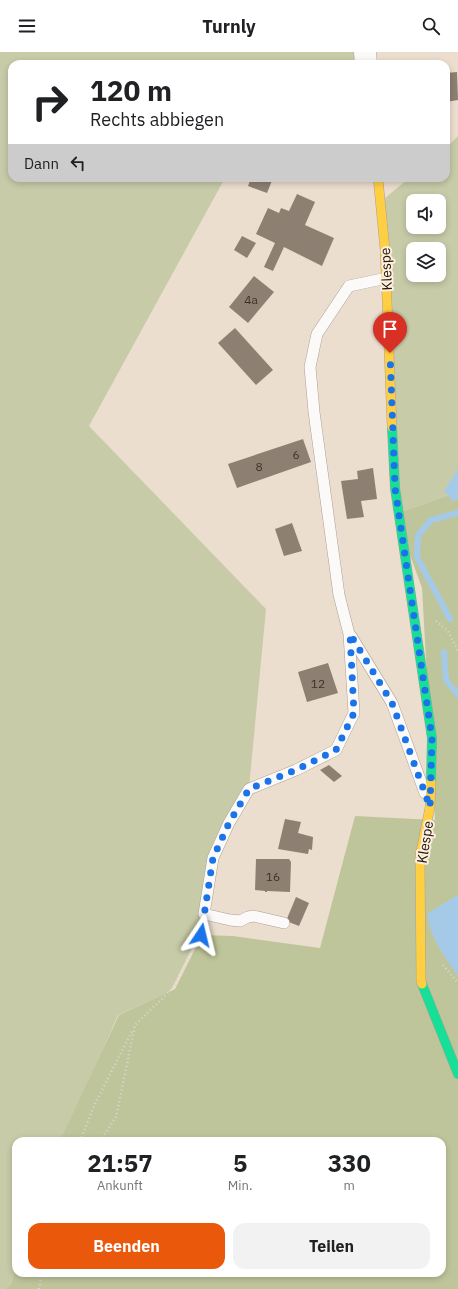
<!DOCTYPE html>
<html lang="de">
<style>
:root{--surface:#fff;--page:#f2f2f2;--text:#202124;--muted:#757577;--accent:#ea580c}
body{margin:0;font-family:"IBM Plex Sans",sans-serif;background:var(--page);color:var(--text);height:100vh;display:flex;flex-direction:column;font-size:15px;white-space:nowrap}
*{box-sizing:border-box;margin:0}
p{font-size:13px;color:var(--muted)}
.icon{flex:none;width:22px;height:22px;fill:none;stroke:currentColor;stroke-width:2;stroke-linecap:round;stroke-linejoin:round}
.map{position:relative;flex:1;overflow:hidden}
.side{position:absolute;left:12px;top:1085px;width:434px;height:140px;display:flex;flex-direction:column;background:var(--surface);border-radius:12px;box-shadow:0 2px 6px #0003}
.side>*{flex:none}
.top-card{position:absolute;left:8px;top:8px;width:442px;height:122px;border-radius:12px;box-shadow:0 2px 6px #0003;background:#fff;color:var(--text);overflow:hidden}
.fabs{position:absolute;left:406px;top:142px;display:grid;gap:8px}
.fabs a{display:grid;place-items:center;width:40px;height:40px;border-radius:8px;background:var(--surface);box-shadow:0 2px 6px #0003;font-size:20px}
.pin{position:absolute;display:grid;place-items:center;width:34px;height:34px;color:#fff;margin:-41px -17px;border-radius:50% 50% 50% 0;rotate:-45deg;box-shadow:0 0 4px #0007}
.pin .icon{rotate:45deg}
.me{position:absolute;width:44px;margin:-22px;rotate:10deg;stroke-linejoin:round;filter:drop-shadow(0 0 3px #0008)}
.turn{display:flex;align-items:center;gap:14px;height:84px;padding:0 16px;font-size:18px}
.turn .icon{width:52px;height:52px;stroke-width:2.5}
.turn b{display:block;font-size:28px;line-height:34px}
.then{display:flex;align-items:center;height:38px;padding:0 16px;background:#0003;gap:8px;font-size:15px}
.eta{display:flex;justify-content:space-evenly;align-items:center;height:68px;text-align:center}
.eta b{font-size:24px;font-weight:700;line-height:28px}
.primary-button{display:flex;gap:8px;margin-top:auto;padding:8px 16px}
.primary-button a{flex:1;height:46px;border-radius:12px;background:var(--accent);color:#fff;font-size:16px;font-weight:700;line-height:46px;text-align:center}
.primary-button a+a{background:var(--page);color:var(--text)}
header{display:flex;justify-content:space-between;align-items:center;height:52px;padding:0 16px;background:var(--surface);font-size:18px;font-weight:700}
.map>svg:first-child{display:block}
.green{fill:#c8cba8;fill-rule:evenodd}
.forest{fill:#bfc59a}
.water{fill:#a5cae8}
.lines{fill:none;stroke-linecap:round;stroke-linejoin:round}
.stream{stroke:#a5cae8;stroke-width:6}
.building{fill:#8d8072}
.lane-casing{stroke:#aba094;stroke-width:12}
.street-casing{stroke:#aba094;stroke-width:23}
.fast-casing{stroke:#aba094;stroke-width:10}
.slow-casing{stroke:#aba094;stroke-width:10}
.path{stroke:#dad6d2;stroke-width:2.5;stroke-dasharray:1 3;stroke-linecap:butt}
.lane{stroke:#fcfaf8;stroke-width:11}
.street{stroke:#fcfaf8;stroke-width:22}
.fast{stroke:#16e098;stroke-width:9}
.slow{stroke:#ffcf43;stroke-width:9}
.route{stroke:#1a73e8;stroke-width:7;stroke-dasharray:0 12.6}
.labels{text-anchor:middle;dominant-baseline:central;stroke-width:4;stroke-linejoin:round;paint-order:stroke}
.number-label{font-size:12px;fill:#3d3227}
.street-label{font-size:14px;fill:#22180e;stroke:#feeedd}
</style>
<header><svg class="icon" aria-label="menu" viewBox="0 0 24 24"><path d="M4 6h16M4 12h16M4 18h16"/></svg>Turnly<svg class="icon" aria-label="search" viewBox="0 0 24 24"><circle cx="10" cy="10" r="6"/><path d="M15 15l6 6"/></svg></header>
<div class="map">
<svg width="458" height="1237" viewBox="0 0 458 1237">
<rect width="100%" height="100%" fill="#ecdecf"/>
<!-- green -->
<g class="green">
<path d="M0,0H358L359,12H12V126H225L89,374L266,557L249,736L228,771L202,857L199,882L172,936L167,941L118,963L63,1089H16V1216L11,1232L5,1237H0Z"/>
<path d="M458,84V440L395,462L384,147L409,126H446V96ZM413,149H439V175H413ZM413,197H439V223H413Z"/>
</g>
<!-- forest -->
<path class="forest" d="M458,440V1237H5L11,1232L16,1216V1221H442V1089H60L119,963L175,937L202,883L233,884L320,896L355,764L435,768L422,536L395,462Z"/>
<!-- water -->
<g class="water">
<path d="M458,417V447L453,449L444,439Z"/>
<path d="M458,843V924C446,906 428,884 428,861Z"/>
</g>
<g class="lines">
<!-- stream -->
<g class="stream">
<path d="M450,567L417,505L418,483L431,468L458,461"/>
<path d="M444,600L446,628L458,643"/>
</g>
</g>
<!-- building -->
<g class="building">
<path d="M457,20L458,48L446,50V21Z"/>
<path d="M251,126H273L267,141L248,134Z"/>
<path d="M297,142L315,150L305,173L334,186L322,214L284,195L273,219L264,215L275,191L256,182L268,156L279,161L281,156L289,159Z"/>
<path d="M242,184L256,191L247,206L234,198Z"/>
<path d="M254,224L274,240L248,271L229,255Z"/>
<path d="M235,276L273,318L256,333L218,291Z"/>
<path d="M303,387L311,410L237,436L228,412Z"/>
<path d="M373,416L377,447L361,449L364,465L347,467L341,429L358,427L357,419Z"/>
<path d="M292,471L302,499L284,504L275,477Z"/>
<path d="M328,611L338,641L307,650L298,620Z"/>
<path d="M329,713L342,724L334,730L320,718Z"/>
<path d="M285,767L301,770L298,781L313,785L312,798L309,797L308,802L278,797Z"/>
<path d="M256,807H289L291,810L290,840L267,839V840H265V839L255,838Z"/>
<path d="M296,845L309,851L299,874L286,869Z"/>
</g>
<g class="lines">
<!-- lane casing -->
<g class="lane-casing">
<g id="lane">
<path d="M351,584L392,651L425,741"/>
<path d="M284,871L254,864L248,865L240,869L230,868L204,862L213,806L229,771L249,737L296,718L336,698L354,661L349,582L339,543L314,360L310,315L317,282L349,234L387,226"/>
</g>
</g>
<!-- street casing -->
<g class="street-casing">
<path id="street" d="M365,0L366,12"/>
</g>
<!-- fast casing -->
<g class="fast-casing">
<g id="fast">
<path d="M392,375L395,436L432,686L431,730"/>
<path d="M422,932L458,1022"/>
</g>
</g>
<!-- slow casing -->
<g class="slow-casing">
<g id="slow">
<path d="M378,126L385,198L392,375"/>
<path d="M422,932L421,929L420,804L430,755L431,730"/>
</g>
</g>
<!-- path -->
<g class="path">
<path d="M436,569L448,579L458,599"/>
<path d="M443,913L458,931"/>
<path d="M80,1089L94,1054L133,977"/>
<path d="M100,1089L116,1065L135,973L173,936L201,883L202,877"/>
<path d="M39,1237L42,1221"/>
</g>
<!-- lane -->
<use href="#lane" class="lane"/>
<!-- street -->
<use href="#street" class="street"/>
<!-- fast -->
<use href="#fast" class="fast"/>
<!-- slow -->
<use href="#slow" class="slow"/>
</g>
<g class="lines">
<!-- route -->
<path class="route" d="M201,883L213,806L229,771L249,737L296,718L336,698L354,661L350,582L392,651L430,755L432,686L395,436L390,301"/>
</g>
<g class="labels">
<!-- number labels -->
<g class="number-label">
<text x="251" y="247">4a</text>
<text x="296" y="402">6</text>
<text x="259" y="414">8</text>
<text x="318" y="631">12</text>
<text x="273" y="824">16</text>
</g>
<!-- street labels -->
<g class="street-label">
<text transform="translate(386 217) rotate(-93)">Klespe</text>
<text transform="translate(425 790) rotate(-81)">Klespe</text>
</g>
</g>
</svg>
<div class="fabs">
<a><svg class="icon" aria-label="sound" viewBox="0 0 24 24"><path d="M4 9h4l5-4v14l-5-4H4zM17 9q2 3 0 6"/></svg></a>
<a><svg class="icon" aria-label="layers" viewBox="0 0 24 24"><path d="M12 4l9 5-9 5-9-5zM3 14l9 5 9-5"/></svg></a>
</div>
<div class="pin" style="left:390px;top:301px;background:#d93025"><svg class="icon" aria-label="arrive" viewBox="0 0 24 24"><path d="M6 21V4h12l-3 4 3 4H6"/></svg></div>
<svg class="me" style="left:201px;top:883px" viewBox="-20 -20 40 40"><path d="M0-17L14 15 0 8-14 15z" fill="#1a73e8" stroke="#fff" stroke-width="4"/></svg>
<div class="top-card">
<div class="turn"><svg class="icon" aria-label="right" viewBox="0 0 24 24"><path d="M7 20v-9h11M14 6l5 5-5 5"/></svg><div><b>120 m</b>Rechts abbiegen</div></div>
<div class="then">Dann<svg class="icon" aria-label="left" viewBox="0 0 24 24"><path d="M17 20v-9H6M10 6l-5 5 5 5"/></svg></div>
</div>
<section class="side">
<div class="eta">
<div><b>21:57</b><p>Ankunft</p></div>
<div><b>5</b><p>Min.</p></div>
<div><b>330</b><p>m</p></div>
</div>
<div class="primary-button"><a>Beenden</a><a>Teilen</a></div>
</section>
</div>
